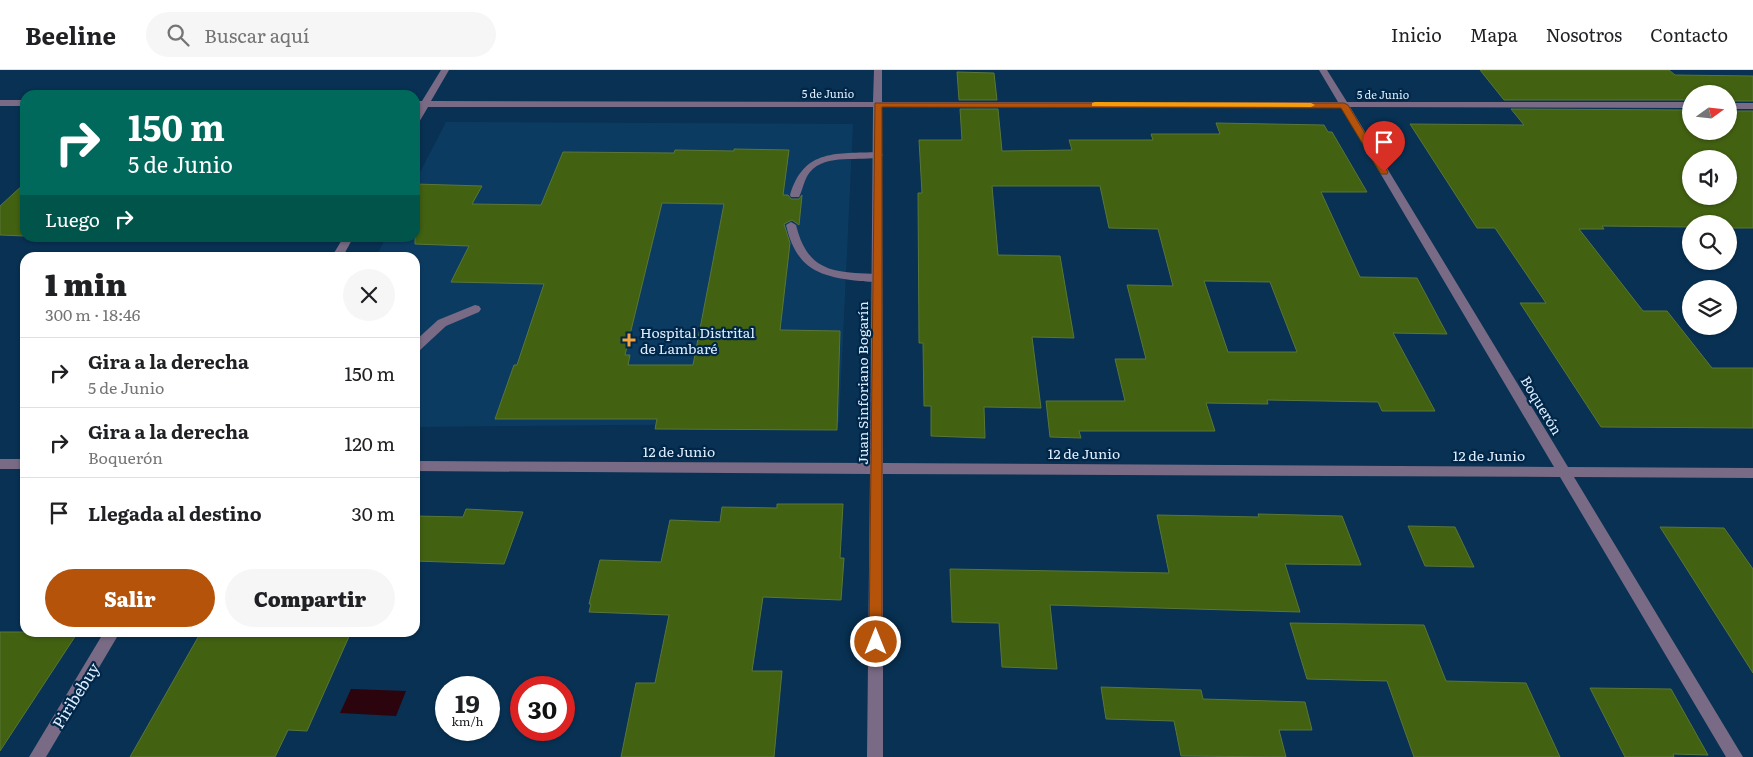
<!DOCTYPE html>
<html lang="es">
<meta charset="utf-8">
<style>
:root{--surface:#fff;--page:#f6f6f6;--text:#202124;--muted:#757577;--line:#e0e0e0;--accent:#b45309}
body{margin:0;font-family:Literata,serif;background:var(--page);color:var(--text);height:100vh;display:flex;flex-direction:column;font-size:19px;white-space:nowrap}
*{box-sizing:border-box;margin:0}
p{font-size:16px;color:var(--muted)}
.icon{flex:none;width:28px;height:28px;fill:none;stroke:currentColor;stroke-width:2;stroke-linecap:round;stroke-linejoin:round}
.map{position:relative;flex:1;overflow:hidden}
.sheet{position:absolute;left:20px;top:182px;width:400px;height:385px;display:flex;flex-direction:column;background:var(--surface);border-radius:15px;box-shadow:0 1px 4px #0004}
.sheet>*{flex:none}
.top-card{position:absolute;left:20px;top:20px;width:400px;height:152px;border-radius:15px;box-shadow:0 1px 4px #0004;background:#00695c;color:#fff;overflow:hidden}
.needle{width:32px;rotate:75deg}
.tools{position:absolute;left:1682px;top:15px;display:grid;gap:10px}
.tools a{display:grid;place-items:center;width:55px;height:55px;border-radius:50%;background:var(--surface);box-shadow:0 1px 4px #0004;font-size:25px}
.speed{position:absolute;left:435px;top:606px;display:flex;gap:10px;font-size:25px;font-weight:700;text-align:center}
.speed>*{display:grid;place-content:center;width:65px;height:65px;border-radius:50%;background:var(--surface);box-shadow:0 1px 4px #0004;line-height:1}
.speed small{font-size:12px;font-weight:400}
.speed .limit{border:8px solid #d22;background:#fff;color:#111}
.pin{position:absolute;display:grid;place-items:center;width:42px;height:42px;color:#fff;margin:-51px -21px;border-radius:50% 50% 50% 0;rotate:-45deg;box-shadow:0 0 5px #0007}
.pin .icon{rotate:45deg}
.me{position:absolute;width:55px;margin:-28px;rotate:0deg;stroke-linejoin:round;filter:drop-shadow(0 0 4px #0008)}
.turn{display:flex;align-items:center;gap:18px;height:105px;padding:0 25px;font-size:22px}
.turn .icon{width:65px;height:65px;stroke-width:2.5}
.turn b{display:block;font-size:35px;line-height:42px}
.then{display:flex;align-items:center;height:48px;padding:0 25px;background:#0003;gap:10px;font-size:19px}
.round{display:grid;place-items:center;flex:none;width:52px;height:52px;border-radius:26px;background:var(--page)}
.head{display:flex;align-items:center;justify-content:space-between;height:85px;padding:0 25px}
h1{font-size:30px;font-weight:800;line-height:38px}
.cta{display:flex;gap:10px;margin-top:auto;padding:10px 25px}
.cta a{flex:1;height:58px;border-radius:30px;background:var(--accent);color:#fff;font-size:20px;font-weight:800;line-height:58px;text-align:center}
.cta a+a{background:var(--page);color:var(--text)}
ul{padding:0;list-style:none}
li{display:flex;align-items:center;gap:15px;height:70px;padding:0 25px;border-top:1px solid var(--line)}
li div{flex:1}
li b{display:block;font-size:19px}
li em{font-style:normal}
header{display:flex;align-items:center;gap:30px;box-sizing:border-box;height:70px;padding:0 25px;background:var(--surface);border-bottom:1px solid var(--line)}
header strong{font-size:24px}
nav{display:flex;gap:28px;margin-inline-start:auto;font-size:18px}
.search{width:350px;height:45px;background:var(--page);display:flex;align-items:center;gap:12px;box-sizing:border-box;padding:0 18px;border-radius:28px;color:var(--muted);font-size:19px}
.map>svg:first-child{display:block}
.built{fill:#0c3b62}
.water{fill:#2b040e}
.building{fill:#426111;stroke:#5a7637;fill-rule:evenodd}
.lines{fill:none;stroke-linecap:round;stroke-linejoin:round}
.lane{fill:#796b85;fill-rule:evenodd}
.street{fill:#796b85;fill-rule:evenodd}
.route{fill:#b45309;stroke:#753606}
.slow{fill:#f59e0b}
.poi-dot{fill:#f2a541;stroke:#002648;stroke-width:2}
.labels{text-anchor:middle;dominant-baseline:central;stroke-width:4.5;stroke-linejoin:round;paint-order:stroke}
.far-street-label{font-size:11px;fill:#deeeff;stroke:#002648}
.poi-label{font-size:14px;fill:#deeeff;stroke:#002648;text-anchor:start}
.street-label{font-size:14px;fill:#deeeff;stroke:#002648}
.near-street-label{font-size:16px;fill:#deeeff;stroke:#002648}
</style>
<header>
<strong>Beeline</strong>
<div class="search"><svg class="icon" aria-label="search" viewBox="0 0 24 24"><circle cx="10" cy="10" r="6"/><path d="M15 15l6 6"/></svg>Buscar aquí</div>
<nav><a>Inicio</a><a>Mapa</a><a>Nosotros</a><a>Contacto</a></nav>
</header>
<div class="map">
<svg width="1753" height="687" viewBox="0 0 1753 687">
<rect width="100%" height="100%" fill="#083153"/>
<!-- built -->
<path class="built" d="M446,52L853,54L839,353L415,357V188H375L386,168H415V112Z"/>
<!-- water -->
<path class="water" d="M351,619L406,621L396,646L340,643Z"/>
<!-- building -->
<g class="building">
<path d="M1480,0H1669L1675,5L1753,6V31H1729V24H1691V30H1504Z"/>
<path d="M957,2L994,3L997,30H959Z"/>
<path d="M960,39H998L1002,81L1072,80L1069,70H1153L1151,64H1220L1216,53L1324,55L1328,62H1332L1367,122H1321L1360,207L1417,208L1447,264L1393,263L1435,341H1382L1378,332L1267,330L1268,334L1206,333L1215,361H1079L1081,368L1050,367L1046,331H1125L1115,289H1146L1127,215L1173,216L1158,159L1109,158L1100,116H992L998,185L1060,186L1074,268L1032,267L1041,338L984,337L985,368L931,366V336H924L923,273H919L918,123H922L919,70H962ZM1204,211L1270,212L1297,282H1228Z"/>
<path d="M1511,39L1691,40V61H1729V41H1753V158H1729V154H1691V157L1602,156L1604,159H1579L1643,241H1667L1712,298H1753V358L1601,357L1520,233H1546L1495,158H1477L1410,54L1524,55ZM1691,89H1729V126H1691Z"/>
<path d="M734,79L789,80L783,125H788L791,129H799L802,125L799,155L792,150L784,154L790,173L780,260L840,261L837,360L655,359L657,349H495L514,295H517L544,214L451,212L469,176L415,174V114L482,116L472,134L541,135L563,82L674,83L675,80L734,81ZM662,133L724,134L693,295H628L630,285H625Z"/>
<path d="M25,113V166L0,165V136Z"/>
<path d="M777,434H843L840,488H844L841,530L763,527L752,601H782L774,687H621L636,613H655L669,545L589,542L591,534H589L600,490L661,492L670,450L720,452L722,437L777,438Z"/>
<path d="M466,439L523,442L504,494L415,491V446L463,447Z"/>
<path d="M1258,444L1342,446L1361,495L1285,494L1300,542L1050,535L1057,599L1002,597L999,553L952,552L950,499L1169,503L1157,445L1259,447Z"/>
<path d="M1408,456L1455,457L1474,497L1425,496Z"/>
<path d="M1660,457L1724,458L1753,499V603Z"/>
<path d="M1290,553L1424,555L1446,611L1526,613L1560,687H1414L1387,611L1307,609Z"/>
<path d="M0,562H78L0,681Z"/>
<path d="M201,562H351L307,661L288,660L275,687H130Z"/>
<path d="M1101,617L1201,620L1203,629L1305,632L1312,660H1279L1286,687L1181,686L1174,651L1106,649Z"/>
<path d="M1590,618L1671,619L1708,685L1673,684L1674,687H1625Z"/>
</g>
<g class="lines">
<!-- lane -->
<g class="lane">
<path d="M878,82L883,85L881,87C860,92 826,83 810,102C804,109 803,119 799,127H791L790,125C804,78 837,84 878,82Z"/>
<path d="M791,152L796,155C808,203 834,202 877,204L882,208C877,214 868,211 860,211C818,207 796,198 786,155Z"/>
<path d="M475,235L479,236L481,239L479,242L446,256L419,281L415,282V271L438,250Z"/>
</g>
<!-- street -->
<g class="street">
<path d="M441,0H449L431,31L873,32L874,0H882V32H1338L1319,0H1327L1347,32H1691V38L1350,37L1568,397L1753,398V408L1574,407L1743,687H1726L1560,407L883,404V687H867L870,404L415,401V391L870,393L873,37H428L418,54L415,55V44L419,37H415V31H422ZM882,37H1341L1554,397L883,393Z"/>
<rect x="0" y="30" width="25" height="6"/>
<rect x="1729" y="33" width="24" height="6"/>
<path d="M343,168H353L342,188H331Z"/>
<rect x="0" y="389" width="25" height="10"/>
<path d="M104,562H120L46,687H29Z"/>
</g>
</g>
<!-- route -->
<path class="route" d="M875,33H1344L1348,35L1388,102L1387,104H1381L1341,38L882,37V572L880,576L876,578L871,576L869,572Z"/>
<!-- slow -->
<path class="slow" d="M1095,32L1311,33L1315,35L1311,37L1092,36V33Z"/>
<!-- markers -->
<path class="poi-dot" d="M626.5 262.5h5v5h5v5h-5v5h-5v-5h-5v-5h5z"/>
<g class="labels">
<!-- far-street labels -->
<g class="far-street-label">
<text x="828" y="23">5 de Junio</text>
<text x="1383" y="24">5 de Junio</text>
</g>
<!-- poi labels -->
<g class="poi-label">
<text x="640" y="262">Hospital Distrital<tspan x="640" dy="16">de Lambaré</tspan></text>
</g>
<!-- street labels -->
<g class="street-label">
<text transform="translate(862 313) rotate(-90)">Juan Sinforiano Bogarín</text>
<text transform="translate(1542 335) rotate(59)">Boquerón</text>
<text x="679" y="381">12 de Junio</text>
<text x="1084" y="383">12 de Junio</text>
<text x="1489" y="385">12 de Junio</text>
</g>
<!-- near-street labels -->
<g class="near-street-label">
<text transform="translate(75 625) rotate(-58)">Piribebuy</text>
</g>
</g>
</svg>
<div class="tools">
<a><svg class="needle" viewBox="-14 -14 28 28"><path d="M0-13l5 13h-10z" fill="#e53935"/><path d="M0 13l5-13h-10z" fill="#757577"/></svg></a>
<a><svg class="icon" aria-label="sound" viewBox="0 0 24 24"><path d="M4 9h4l5-4v14l-5-4H4zM17 9q2 3 0 6"/></svg></a>
<a><svg class="icon" aria-label="search" viewBox="0 0 24 24"><circle cx="10" cy="10" r="6"/><path d="M15 15l6 6"/></svg></a>
<a><svg class="icon" aria-label="layers" viewBox="0 0 24 24"><path d="M12 4l9 5-9 5-9-5zM3 14l9 5 9-5"/></svg></a>
</div>
<div class="speed"><div>19<small>km/h</small></div><div class="limit">30</div></div>
<div class="pin" style="left:1384px;top:102px;background:#d93025"><svg class="icon" aria-label="arrive" viewBox="0 0 24 24"><path d="M6 21V4h12l-3 4 3 4H6"/></svg></div>
<svg class="me" style="left:876px;top:572px" viewBox="-20 -20 40 40"><circle r="17" fill="#b45309" stroke="#fff" stroke-width="3"/><path d="M0-11L8 9 0 5-8 9z" fill="#fff"/></svg>
<div class="top-card">
<div class="turn"><svg class="icon" aria-label="right" viewBox="0 0 24 24"><path d="M7 20v-9h11M14 6l5 5-5 5"/></svg><div><b>150 m</b>5 de Junio</div></div>
<div class="then">Luego<svg class="icon" aria-label="right" viewBox="0 0 24 24"><path d="M7 20v-9h11M14 6l5 5-5 5"/></svg></div>
</div>
<section class="sheet">
<div class="head"><div><h1>1 min</h1><p>300 m · 18:46</p></div><a class="round"><svg class="icon" aria-label="close" viewBox="0 0 24 24"><path d="M6 6l12 12M18 6L6 18"/></svg></a></div>
<ul>
<li><svg class="icon" aria-label="right" viewBox="0 0 24 24"><path d="M7 20v-9h11M14 6l5 5-5 5"/></svg><div><b>Gira a la derecha</b><p>5 de Junio</p></div><em>150 m</em></li>
<li><svg class="icon" aria-label="right" viewBox="0 0 24 24"><path d="M7 20v-9h11M14 6l5 5-5 5"/></svg><div><b>Gira a la derecha</b><p>Boquerón</p></div><em>120 m</em></li>
<li><svg class="icon" aria-label="arrive" viewBox="0 0 24 24"><path d="M6 21V4h12l-3 4 3 4H6"/></svg><div><b>Llegada al destino</b></div><em>30 m</em></li>
</ul>
<div class="cta"><a>Salir</a><a>Compartir</a></div>
</section>
</div>
